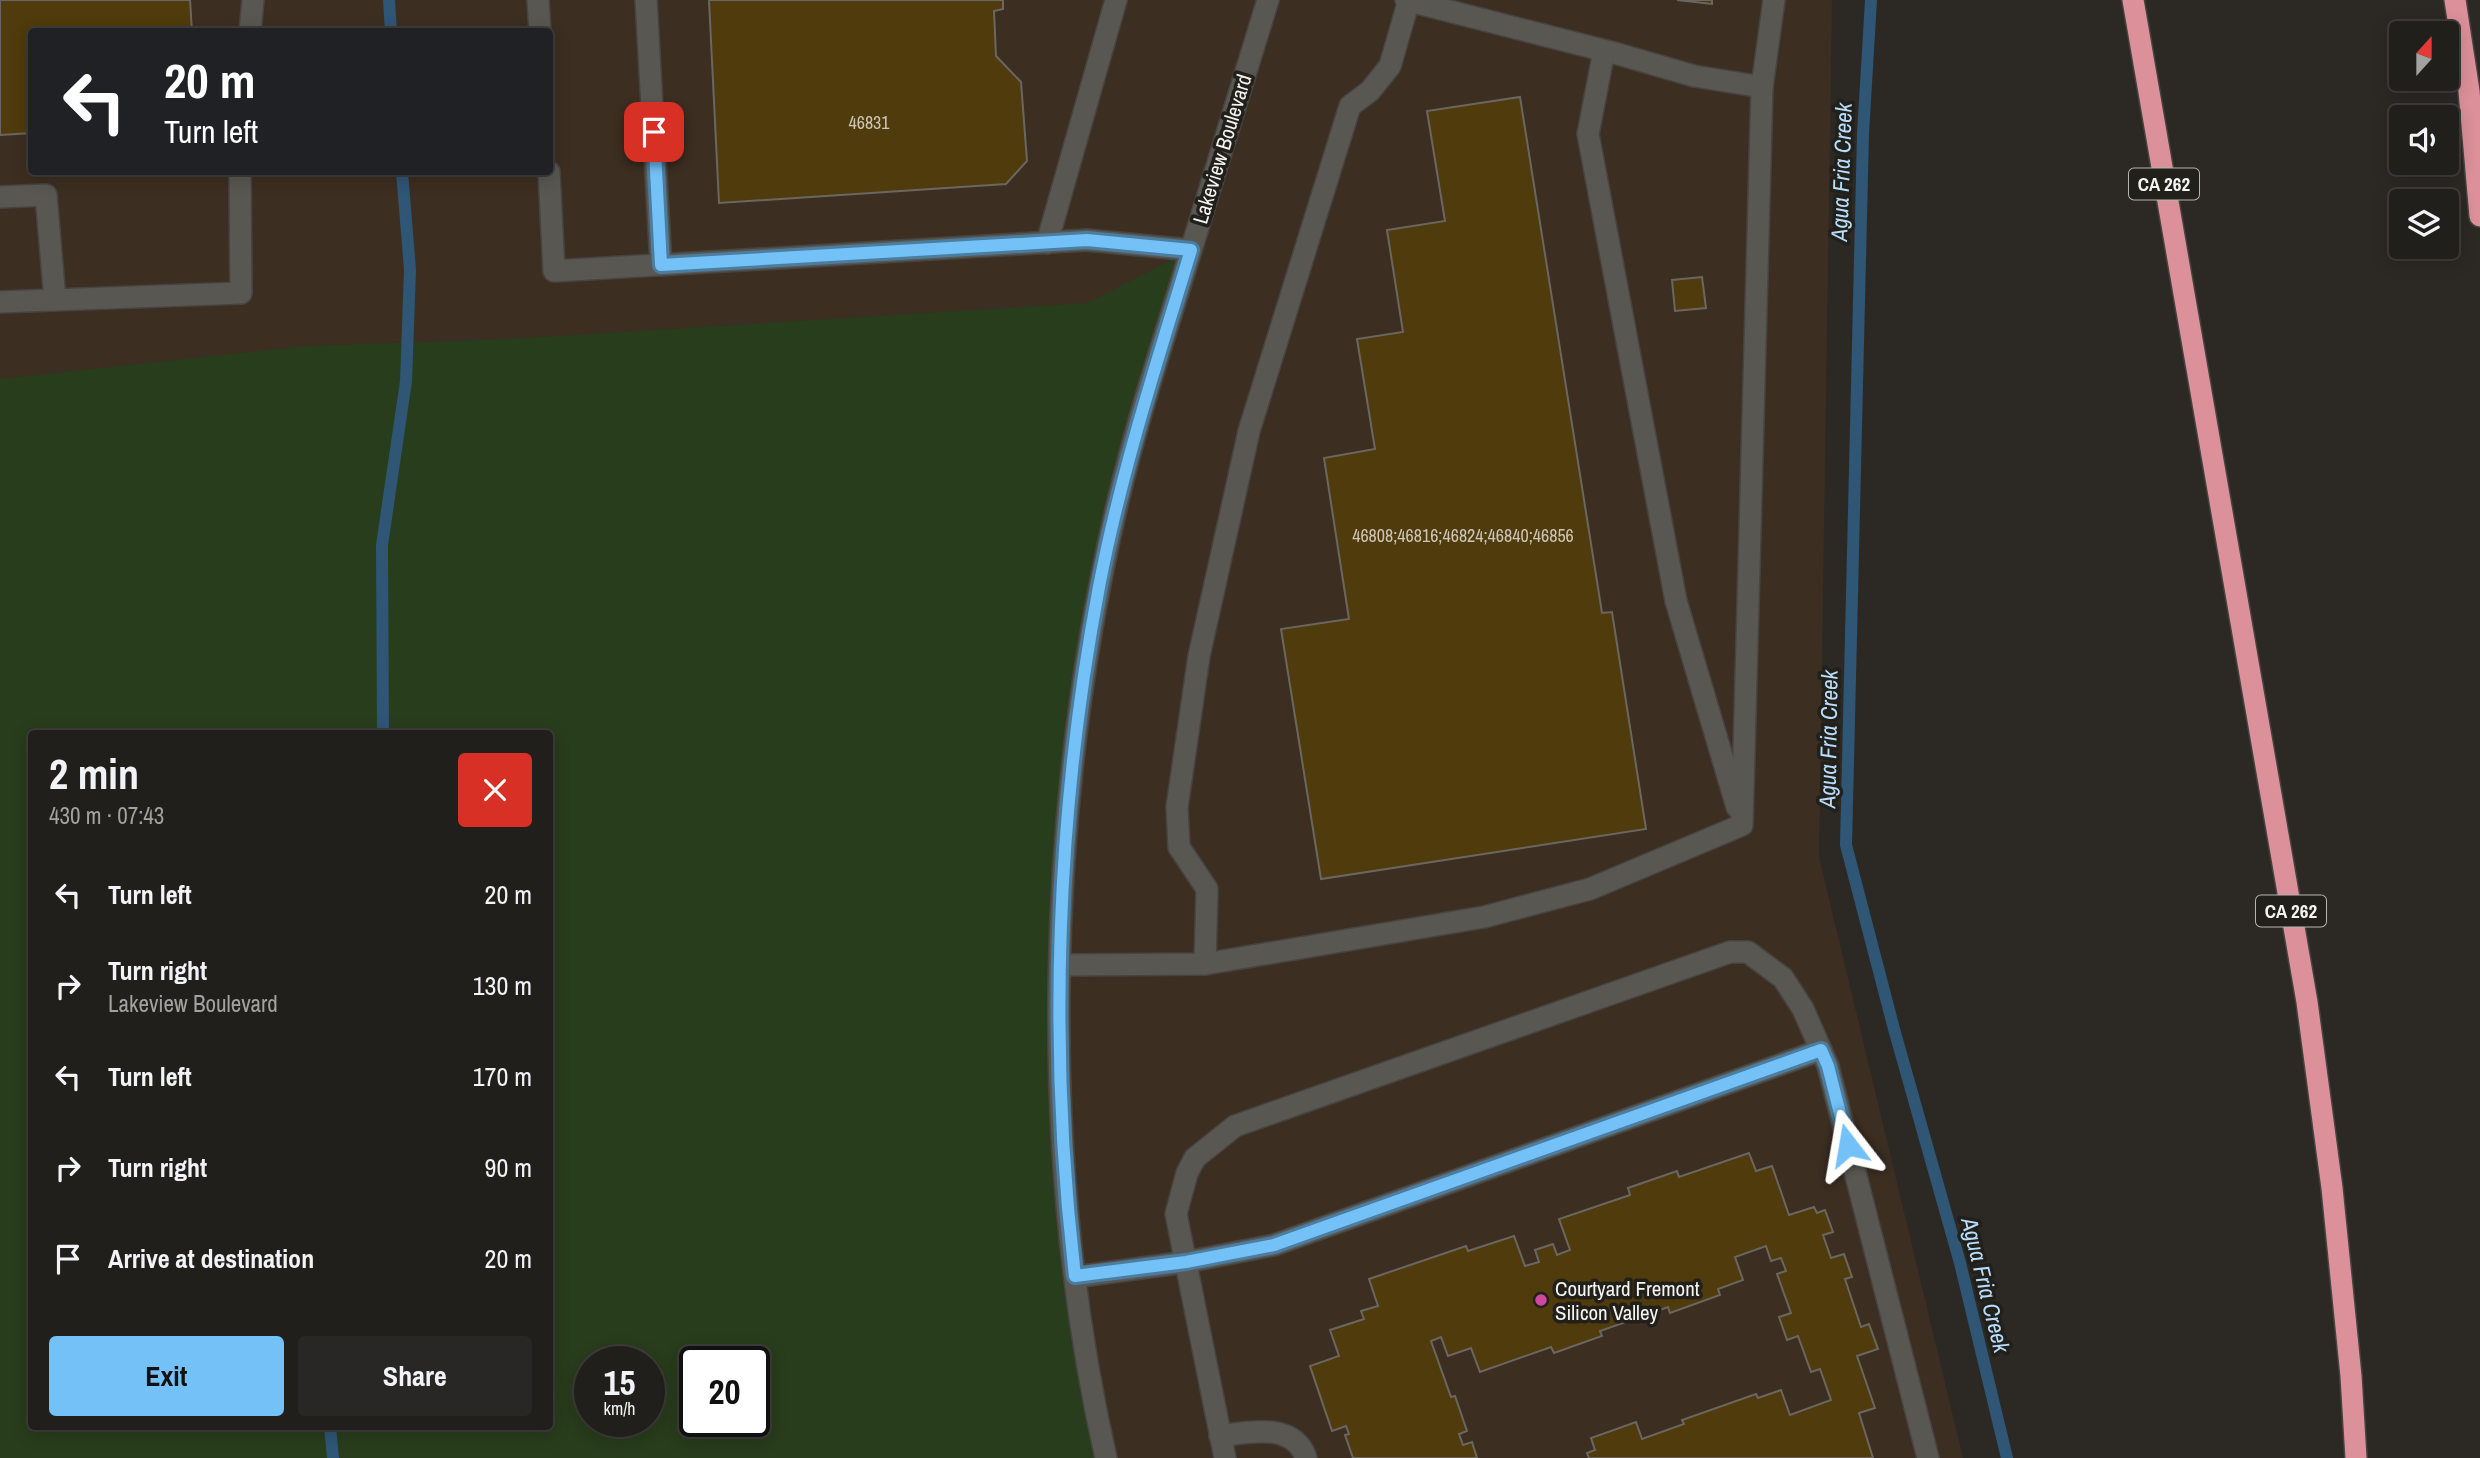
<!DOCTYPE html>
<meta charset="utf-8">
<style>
:root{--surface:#211f1c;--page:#292725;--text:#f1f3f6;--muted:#a2a2a3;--line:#3e3d3b;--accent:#73c1f6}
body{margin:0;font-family:"Archivo Narrow",sans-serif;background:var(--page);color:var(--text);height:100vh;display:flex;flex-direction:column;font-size:26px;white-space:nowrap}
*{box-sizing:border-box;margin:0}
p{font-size:23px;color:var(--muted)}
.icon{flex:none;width:38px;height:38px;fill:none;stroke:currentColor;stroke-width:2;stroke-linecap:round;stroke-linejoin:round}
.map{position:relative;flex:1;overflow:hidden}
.details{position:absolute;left:28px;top:730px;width:525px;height:700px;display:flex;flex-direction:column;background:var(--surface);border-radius:7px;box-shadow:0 4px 18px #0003,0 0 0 2px var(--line)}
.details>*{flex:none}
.hud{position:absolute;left:28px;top:28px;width:525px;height:147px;border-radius:7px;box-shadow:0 4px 18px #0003,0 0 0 2px var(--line);background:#202124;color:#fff;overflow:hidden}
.needle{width:46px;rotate:21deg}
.tools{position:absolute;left:2389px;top:21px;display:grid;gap:14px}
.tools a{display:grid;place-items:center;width:70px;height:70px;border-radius:7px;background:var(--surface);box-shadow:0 4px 18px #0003,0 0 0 2px var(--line);font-size:35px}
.speed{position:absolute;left:574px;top:1346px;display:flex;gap:14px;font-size:35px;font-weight:700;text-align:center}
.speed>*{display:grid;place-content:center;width:91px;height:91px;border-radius:50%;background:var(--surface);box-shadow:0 4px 18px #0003,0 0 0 2px var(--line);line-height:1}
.speed small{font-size:18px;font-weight:400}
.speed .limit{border:4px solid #111;border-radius:10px;background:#fff;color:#111}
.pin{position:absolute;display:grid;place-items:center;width:60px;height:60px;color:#fff;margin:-30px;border-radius:14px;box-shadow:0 4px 10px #0006}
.me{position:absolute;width:77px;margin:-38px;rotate:346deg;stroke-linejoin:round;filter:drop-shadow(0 0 5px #0008)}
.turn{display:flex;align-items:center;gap:24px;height:147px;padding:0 21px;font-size:32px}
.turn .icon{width:91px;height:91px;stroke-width:2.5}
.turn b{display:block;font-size:49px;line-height:60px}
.round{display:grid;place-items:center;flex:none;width:74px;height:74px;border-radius:7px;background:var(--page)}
.summary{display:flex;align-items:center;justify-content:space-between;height:119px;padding:0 21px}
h1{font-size:42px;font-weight:700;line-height:52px}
.cta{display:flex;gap:14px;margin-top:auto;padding:14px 21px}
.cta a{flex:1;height:80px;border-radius:7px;background:var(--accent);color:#111;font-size:28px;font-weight:700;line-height:80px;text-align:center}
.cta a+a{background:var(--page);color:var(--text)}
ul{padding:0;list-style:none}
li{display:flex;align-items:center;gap:21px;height:91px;padding:0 21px}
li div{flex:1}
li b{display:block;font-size:26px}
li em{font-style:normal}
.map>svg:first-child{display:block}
.industrial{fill:#3c2e21;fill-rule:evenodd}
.green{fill:#283d1c;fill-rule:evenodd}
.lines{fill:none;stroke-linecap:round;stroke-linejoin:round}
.stream{stroke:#2f5675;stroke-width:12}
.building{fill:#4f3b0b;stroke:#6a6762;stroke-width:2}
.minor-casing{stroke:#464440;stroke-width:24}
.highway-casing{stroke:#464440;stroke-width:24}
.minor{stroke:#595751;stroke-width:21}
.highway{stroke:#dc9099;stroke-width:21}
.route-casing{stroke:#4b7da0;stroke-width:18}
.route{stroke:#73c1f6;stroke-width:12}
.hotel-dot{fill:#d1479c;stroke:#22201b;stroke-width:2.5}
.labels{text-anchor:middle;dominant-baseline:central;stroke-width:7;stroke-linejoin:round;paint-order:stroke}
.number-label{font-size:18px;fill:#ccc6b8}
.shield{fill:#22201b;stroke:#b6b4b1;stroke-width:2}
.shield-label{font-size:19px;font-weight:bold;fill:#f5f4f1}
.street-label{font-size:21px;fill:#f5f4f1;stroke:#22201b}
.poi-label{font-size:21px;fill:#f5f4f1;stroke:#22201b;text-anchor:start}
.water-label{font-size:23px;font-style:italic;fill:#b8ddfc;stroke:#22201b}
</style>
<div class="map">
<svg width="2480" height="1458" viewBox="0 0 2480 1458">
<rect width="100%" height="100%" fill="#2c2925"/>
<!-- industrial -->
<path class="industrial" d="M0,0H1832L1819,857L1963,1458H0ZM32,32H550V172H32ZM32,733H550V1426H32ZM590,1362H649V1421H590ZM695,1362H754V1421H695Z"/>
<!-- green -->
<path class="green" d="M1191,250L1083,681L1062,1123L1106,1458H0V379L305,346L509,339L1088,303ZM32,733H550V1426H32ZM590,1362H649V1421H590ZM695,1362H754V1421H695Z"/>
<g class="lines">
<!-- stream -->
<g class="stream">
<path d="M389,0L391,32"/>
<path d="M1871,0L1863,134L1846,845L1894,1029L1960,1263L2007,1458"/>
<path d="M383,733L382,545L406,381L410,270L402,172"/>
<path d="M330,1426L333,1458"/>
</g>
</g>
<!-- building -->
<g class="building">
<path d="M0,0H190L192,32H32V133L0,135Z"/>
<path d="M709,0H1003V9L994,11L996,56L1021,82L1027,161L1006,184L719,203Z"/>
<path d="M1677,0H1712V4Z"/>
<path d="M1520,97L1602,613L1612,612L1646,829L1321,879L1281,629L1349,619L1324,458L1375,449L1357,339L1403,332L1387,230L1445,221L1427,111Z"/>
<path d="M1702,277L1706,308L1675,311L1672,280Z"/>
<path d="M1749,1153L1756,1171L1772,1166L1789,1215L1814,1207L1817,1213L1825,1210L1833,1232L1823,1235L1831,1258L1844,1254L1852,1277L1845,1279L1861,1327L1869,1324L1878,1349L1857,1356L1875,1408L1859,1413L1873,1458H1589L1587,1453L1595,1450L1591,1438L1636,1422L1642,1439L1684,1424L1682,1420L1756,1394L1758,1398L1781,1390L1790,1415L1831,1400L1820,1369L1811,1372L1798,1336L1787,1340L1779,1317L1791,1313L1777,1274L1786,1271L1781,1258L1771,1261L1766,1246L1735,1257L1743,1280L1718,1289L1720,1295L1670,1313L1668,1307L1600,1331L1602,1336L1554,1353L1551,1347L1480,1372L1471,1348L1448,1356L1441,1337L1431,1341L1451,1397L1455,1396L1467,1431L1459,1434L1463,1445L1472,1442L1477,1458H1353L1345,1435L1349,1434L1346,1426L1332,1431L1310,1366L1339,1356L1330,1330L1364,1319L1361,1311L1378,1306L1369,1279L1466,1246L1468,1251L1514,1236L1525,1266L1539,1262L1535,1250L1553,1244L1557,1255L1570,1250L1559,1219L1630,1195L1628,1188L1677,1171L1679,1177Z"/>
</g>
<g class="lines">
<!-- minor casing -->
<g class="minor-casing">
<g id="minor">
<path d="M538,0L540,32"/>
<path d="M646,0L661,265"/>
<path d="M1406,0L1618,54L1694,76L1762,87"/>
<path d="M250,32L253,0"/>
<path d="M1604,51L1588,134L1676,601L1737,807"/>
<path d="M549,172L554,271L1087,240L1191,250"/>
<path d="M0,197L46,195L55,300"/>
<path d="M1047,243L1116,0"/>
<path d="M0,302L241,293L240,172"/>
<path d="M1205,964L1207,889L1179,847L1177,807L1199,656L1249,431L1350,106L1370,91L1390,66L1409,0"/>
<path d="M1061,965L1205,964L1484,917L1590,889L1742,825L1762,87L1774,0"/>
<path d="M1075,1277L1186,1262L1274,1245L1821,1050"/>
<path d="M1220,1436C1249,1432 1294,1422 1306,1458"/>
<path d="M1106,1458C1037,1153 1046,805 1118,501C1135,429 1158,357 1180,286C1209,191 1239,95 1268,0"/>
<path d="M1225,1458L1176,1214L1187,1173L1195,1158L1235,1126L1730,952H1748L1783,978L1803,1009L1828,1066L1928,1458"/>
</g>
</g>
<!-- highway casing -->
<g class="highway-casing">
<g id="highway">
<path d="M2133,0L2307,1002L2332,1188L2351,1376L2356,1458"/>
<path d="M2455,0L2469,91L2480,216"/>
</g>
</g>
<!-- minor -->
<use href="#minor" class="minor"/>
<!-- highway -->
<use href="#highway" class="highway"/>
</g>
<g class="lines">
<!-- route casing -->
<g class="route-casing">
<path id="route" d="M654,132L661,265L1087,240L1191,250C1157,362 1121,472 1099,587C1056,813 1048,1048 1075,1276L1186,1262L1274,1245L1821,1050L1828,1066L1848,1145"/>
</g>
<!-- route -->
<use href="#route" class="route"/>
</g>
<!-- markers -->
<circle class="hotel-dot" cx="1541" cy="1300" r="7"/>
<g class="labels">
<!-- number labels -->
<g class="number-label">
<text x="869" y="122">46831</text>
<text x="1463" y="535">46808;46816;46824;46840;46856</text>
</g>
<!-- shield labels -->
<g class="shield">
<rect x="2129" y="168.5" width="70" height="31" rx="5"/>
<rect x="2256" y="895.5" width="70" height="31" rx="5"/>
</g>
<g class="shield-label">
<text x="2164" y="184">CA 262</text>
<text x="2291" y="911">CA 262</text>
</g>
<!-- street labels -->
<g class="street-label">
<text transform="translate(1222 149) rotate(-73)">Lakeview Boulevard</text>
</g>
<!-- poi labels -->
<g class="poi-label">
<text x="1555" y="1288">Courtyard Fremont<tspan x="1555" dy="24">Silicon Valley</tspan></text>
</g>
<!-- water labels -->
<g class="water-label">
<text transform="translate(1841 172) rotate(-88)">Agua Fria Creek</text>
<text transform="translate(1828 739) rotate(-89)">Agua Fria Creek</text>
<text transform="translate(1986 1285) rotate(76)">Agua Fria Creek</text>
</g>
</g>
</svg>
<div class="tools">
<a><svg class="needle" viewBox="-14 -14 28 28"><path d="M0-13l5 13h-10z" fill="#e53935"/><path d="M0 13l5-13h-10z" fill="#a2a2a3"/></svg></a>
<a><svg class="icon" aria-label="sound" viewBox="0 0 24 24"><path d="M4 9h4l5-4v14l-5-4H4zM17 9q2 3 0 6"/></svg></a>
<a><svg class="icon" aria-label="layers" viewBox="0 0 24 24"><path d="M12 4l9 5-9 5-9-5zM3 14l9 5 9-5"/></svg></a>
</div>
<div class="speed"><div>15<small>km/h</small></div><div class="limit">20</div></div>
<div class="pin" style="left:654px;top:132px;background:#d93025"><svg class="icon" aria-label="arrive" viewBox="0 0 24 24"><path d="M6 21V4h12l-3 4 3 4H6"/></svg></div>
<svg class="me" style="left:1848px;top:1145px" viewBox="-20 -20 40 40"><path d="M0-17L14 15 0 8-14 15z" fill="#73c1f6" stroke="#fff" stroke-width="4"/></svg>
<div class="hud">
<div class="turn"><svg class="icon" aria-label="left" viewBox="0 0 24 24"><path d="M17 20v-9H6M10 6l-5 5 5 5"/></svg><div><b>20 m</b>Turn left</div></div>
</div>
<section class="details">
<div class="summary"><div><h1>2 min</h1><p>430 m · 07:43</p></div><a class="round" style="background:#d93025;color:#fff"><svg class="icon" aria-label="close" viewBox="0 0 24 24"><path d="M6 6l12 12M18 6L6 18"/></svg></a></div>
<ul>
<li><svg class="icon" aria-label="left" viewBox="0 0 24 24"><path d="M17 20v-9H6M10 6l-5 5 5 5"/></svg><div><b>Turn left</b></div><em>20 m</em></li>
<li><svg class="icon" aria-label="right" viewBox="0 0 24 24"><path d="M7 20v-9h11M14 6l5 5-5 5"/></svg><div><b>Turn right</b><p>Lakeview Boulevard</p></div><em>130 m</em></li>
<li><svg class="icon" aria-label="left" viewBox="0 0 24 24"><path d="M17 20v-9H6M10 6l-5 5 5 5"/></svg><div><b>Turn left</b></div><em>170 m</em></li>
<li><svg class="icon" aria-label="right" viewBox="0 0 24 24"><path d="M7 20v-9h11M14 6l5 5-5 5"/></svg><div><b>Turn right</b></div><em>90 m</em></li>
<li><svg class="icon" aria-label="arrive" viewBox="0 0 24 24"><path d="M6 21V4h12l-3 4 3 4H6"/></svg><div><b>Arrive at destination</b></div><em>20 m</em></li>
</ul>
<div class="cta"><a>Exit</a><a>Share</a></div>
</section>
</div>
